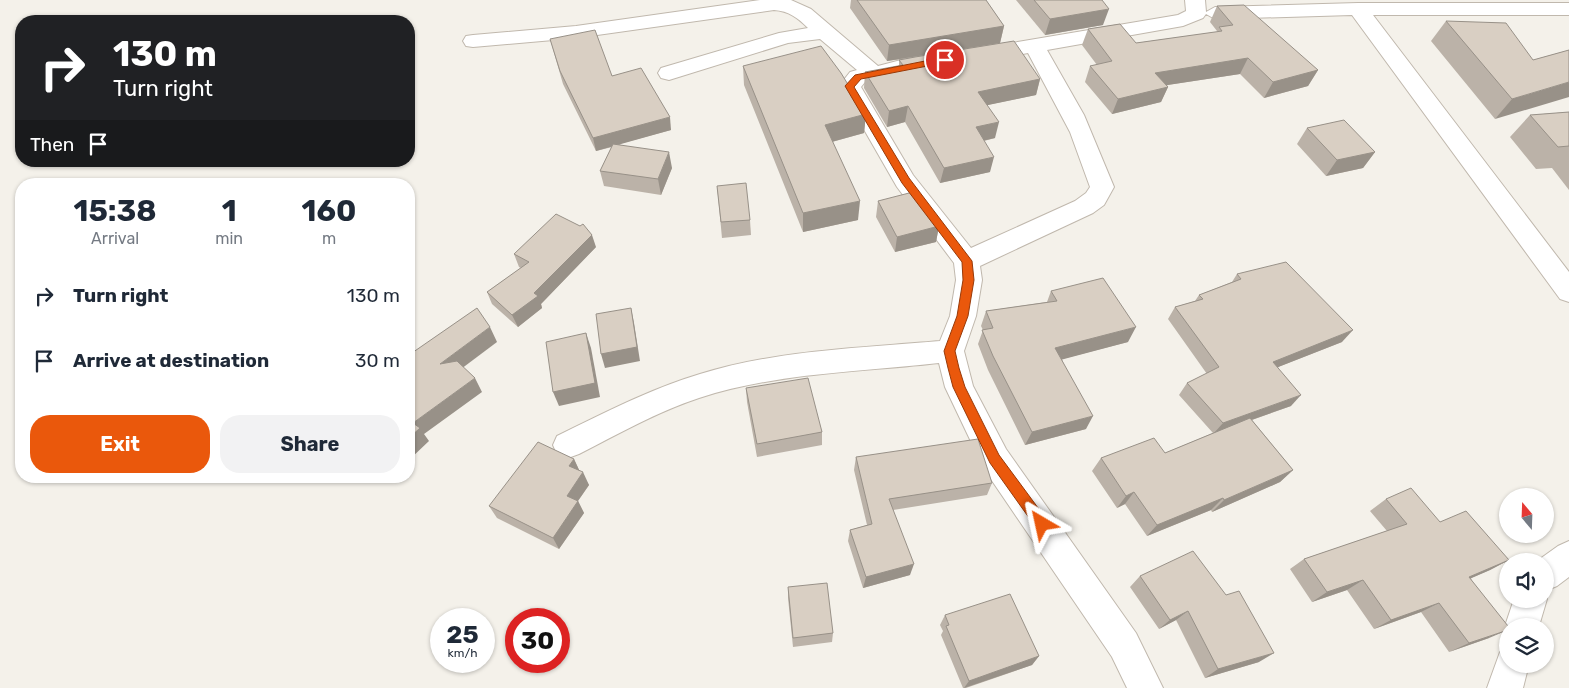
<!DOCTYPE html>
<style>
:root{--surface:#fff;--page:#f2f2f3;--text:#1f2937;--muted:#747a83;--accent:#ea580c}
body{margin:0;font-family:Rubik,sans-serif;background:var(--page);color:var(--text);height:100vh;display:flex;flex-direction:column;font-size:19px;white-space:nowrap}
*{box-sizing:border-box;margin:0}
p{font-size:16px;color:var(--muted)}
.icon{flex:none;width:28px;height:28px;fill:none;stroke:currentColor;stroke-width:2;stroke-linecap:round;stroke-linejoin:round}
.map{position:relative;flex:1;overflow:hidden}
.sheet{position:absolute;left:15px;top:178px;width:400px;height:305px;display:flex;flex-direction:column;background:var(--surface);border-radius:20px;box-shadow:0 1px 4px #0004}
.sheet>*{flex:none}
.banner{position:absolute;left:15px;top:15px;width:400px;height:152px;border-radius:20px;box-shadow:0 1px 4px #0004;background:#202124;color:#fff;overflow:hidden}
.needle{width:32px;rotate:341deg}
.buttons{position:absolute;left:1499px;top:488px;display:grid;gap:10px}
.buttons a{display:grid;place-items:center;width:55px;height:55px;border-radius:50%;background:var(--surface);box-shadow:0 1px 4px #0004;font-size:25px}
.speed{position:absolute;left:430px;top:608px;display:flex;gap:10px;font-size:25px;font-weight:700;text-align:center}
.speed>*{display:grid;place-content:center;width:65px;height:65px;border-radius:50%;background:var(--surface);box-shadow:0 1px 4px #0004;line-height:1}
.speed small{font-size:12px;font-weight:400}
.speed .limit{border:8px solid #d22;background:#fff;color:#111}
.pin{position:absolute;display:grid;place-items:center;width:42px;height:42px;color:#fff;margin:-21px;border:2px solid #fff;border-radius:50%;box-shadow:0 1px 5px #0007}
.me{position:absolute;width:55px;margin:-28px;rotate:324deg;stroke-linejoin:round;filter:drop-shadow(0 0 4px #0008)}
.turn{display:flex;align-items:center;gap:18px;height:105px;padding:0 15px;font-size:22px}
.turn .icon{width:65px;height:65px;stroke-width:2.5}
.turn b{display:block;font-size:35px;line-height:42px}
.then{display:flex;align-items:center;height:48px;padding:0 15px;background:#0003;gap:10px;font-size:19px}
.eta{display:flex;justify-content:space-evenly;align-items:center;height:85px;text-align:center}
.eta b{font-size:30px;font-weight:700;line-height:35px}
.cta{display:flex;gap:10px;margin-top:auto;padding:10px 15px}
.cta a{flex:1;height:58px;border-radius:20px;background:var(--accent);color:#fff;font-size:20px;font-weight:700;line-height:58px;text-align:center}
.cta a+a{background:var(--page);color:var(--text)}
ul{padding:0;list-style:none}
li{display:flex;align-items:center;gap:15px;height:65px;padding:0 15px}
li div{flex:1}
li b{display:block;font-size:19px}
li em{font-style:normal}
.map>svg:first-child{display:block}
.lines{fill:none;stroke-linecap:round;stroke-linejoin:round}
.minor-casing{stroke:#c0b8ad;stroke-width:2}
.minor{fill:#fff;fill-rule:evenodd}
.wall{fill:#bbb2a8}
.shaded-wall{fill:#989188}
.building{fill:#d9cfc3;stroke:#989188}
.route{fill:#ea580c;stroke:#983908}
</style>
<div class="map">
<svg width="1569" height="688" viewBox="0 0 1569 688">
<rect width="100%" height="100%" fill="#f4f1ea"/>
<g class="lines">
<!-- minor casing -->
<g class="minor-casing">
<g id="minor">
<path d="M760,0H791L811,9L878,66L901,60L909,62L912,67L909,72L865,82L861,87L913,175L971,248L1075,201L1086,193L1090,187L1070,132L1028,53L983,61L976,59L972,54L976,49L1178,15L1186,11L1185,0H1205L1206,12L1215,7L1358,3H1569V15H1373L1569,272V302L1560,299L1352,15L1215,19L1206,14L1203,18L1183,26L1047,50L1084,115L1114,187L1104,205L1093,213L980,266L982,280L976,316L964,351L973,386L1006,449L1136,633L1163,688H1127L1112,657L984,469L945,387L939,363C860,372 775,373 699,398C657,412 618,434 579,454L568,458L557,454L553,445L557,436C604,413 650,389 700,374C777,350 861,348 940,341L950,316L956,280L954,263L897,187L839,86L850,72L857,70L820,39L788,43L669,80L661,78L658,73L661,68L779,33L808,28C798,18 789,11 774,10L576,38L473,47L466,46L463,41L466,36L473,35L576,26Z"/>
<path d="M1569,541V577L1557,586L1545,591V561H1537L1558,546Z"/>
<path d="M1545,595L1547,599L1539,626H1508V632L1505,626L1514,599H1545Z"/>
<path d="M1508,649V664H1529L1523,688H1487L1500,652Z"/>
</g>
</g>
<!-- minor -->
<use href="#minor" class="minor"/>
</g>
<!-- wall -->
<g class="wall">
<path d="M851,0H986L1004,26L1000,43L1040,79L1036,95L987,105L995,138L984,141L990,172L940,183L905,122L887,127L864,88L865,72L899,66V60L911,58L887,61L850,8Z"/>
<path d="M1016,0H1102L1103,25L1045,35Z"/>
<path d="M1217,6L1318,70L1308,86L1264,98L1240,74L1167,85L1168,87L1161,102L1112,114L1085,82L1090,66L1097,65L1082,45L1088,29L1136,43L1217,32V31L1210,22Z"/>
<path d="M1446,21L1533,60L1569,50L1495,119L1431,41Z"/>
<path d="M550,39L612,76L671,130L619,144L672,168L661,195L604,186L600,171L612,147L596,151L563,84Z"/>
<path d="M743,66L866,114L864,133L832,142L858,220L803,232L744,85Z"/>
<path d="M1569,112V190L1552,168L1536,169L1510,137L1530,115Z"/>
<path d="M1307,128L1375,152L1363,168L1326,176L1297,144Z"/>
<path d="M717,186L750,220L751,235L722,238Z"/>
<path d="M878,201L939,226L936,242L895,252L876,217Z"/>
<path d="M596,247L541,304L542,308L518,327L492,304L487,292L521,268L519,267L514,254Z"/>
<path d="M1237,274L1342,342L1278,367L1291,406L1252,420L1293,470L1280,482L1212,512L1211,510L1147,536L1125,504L1117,508L1092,471L1101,458L1165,453L1213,433L1179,395L1187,383L1207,374L1168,319L1175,307L1195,301L1199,295L1232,282Z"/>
<path d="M1051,291L1128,342L1062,359L1086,429L1025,445L988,370L978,344L983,330L981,326L986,311L1047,302Z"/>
<path d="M746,388L822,432V445L757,457L747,402Z"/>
<path d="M856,457L992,483L987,495L893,510L910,575L863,588L848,541L850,530L867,525L854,470Z"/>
<path d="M574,459L579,470L589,485L578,501L584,513L559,549L497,518L489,506Z"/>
<path d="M1386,499L1440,522L1509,560L1490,570L1471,578L1489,638L1449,652L1421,612L1374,629L1347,590L1312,602L1290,569L1304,559L1387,531L1370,511Z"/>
<path d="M1140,576L1259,662L1205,678L1176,620L1159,629L1130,587Z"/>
<path d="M788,587L833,633L832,642L793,647L788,598Z"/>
<path d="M945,615L1039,656L1032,665L966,688H963L941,635L943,631L940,625Z"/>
</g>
<!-- shaded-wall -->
<g class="shaded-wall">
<path d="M1109,9L1103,25L1045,35L1050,19Z"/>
<path d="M1004,26L1000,43L887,61L889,45Z"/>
<path d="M1248,58L1240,74L1148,88L1155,73Z"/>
<path d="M1318,70L1308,86L1264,98L1273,82Z"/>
<path d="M1040,79L1036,95L974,108L978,92Z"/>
<path d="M1569,82V97L1495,119L1512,99Z"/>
<path d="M1168,87L1161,102L1112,114L1118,99Z"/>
<path d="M908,106L905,122L887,127L889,111Z"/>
<path d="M866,114L864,133L824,144L825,125Z"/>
<path d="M670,117L671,130L596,151L593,138Z"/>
<path d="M999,122L995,138L973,143L976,127Z"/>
<path d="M669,152L672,168L661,195L658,179Z"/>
<path d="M1375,152L1363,168L1326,176L1337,160Z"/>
<path d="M994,157L990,172L940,183L944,168Z"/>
<path d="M860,201L858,220L803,232V213Z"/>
<path d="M939,226L936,242L895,252L897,237Z"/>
<path d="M592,235L596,247L541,304L542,308L518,327L512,315Z"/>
<path d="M631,308L634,323L640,361L605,368L601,354Z"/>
<path d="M490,327L497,342L449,378L440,364Z"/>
<path d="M1136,327L1128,342L1049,363L1055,348Z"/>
<path d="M1353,330L1342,342L1263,373L1273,362Z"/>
<path d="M586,333L591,348L600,397L559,406L553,392Z"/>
<path d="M475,378L482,392L424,434L429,441L409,460V438L413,423Z"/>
<path d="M1301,395L1291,406L1214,433L1223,423Z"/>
<path d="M1093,416L1086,429L1025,445L1032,432Z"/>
<path d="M574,459L580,472L569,466Z"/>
<path d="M1293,470L1280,482L1212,512L1224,500Z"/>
<path d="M583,472L589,485L573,508L567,496Z"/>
<path d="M1134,492L1125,504L1117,508L1126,496Z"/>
<path d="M1223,498L1211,510L1147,536L1157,525Z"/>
<path d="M578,501L584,513L559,549L553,538Z"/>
<path d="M1509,560L1490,570L1451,587L1469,577Z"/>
<path d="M914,564L910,575L863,588L866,577Z"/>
<path d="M1363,580L1347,590L1312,602L1327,592Z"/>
<path d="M1439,603L1421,612L1374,629L1391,620Z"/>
<path d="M1188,611L1176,620L1159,629L1170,620Z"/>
<path d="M1508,630L1489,638L1449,652L1469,643Z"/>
<path d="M1274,653L1259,662L1205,678L1218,669Z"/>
<path d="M1039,656L1032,665L964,688L969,681Z"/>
</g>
<!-- building -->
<g class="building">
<path d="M857,0H986L1004,26L889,45Z"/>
<path d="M1034,0H1102L1109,9L1050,19Z"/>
<path d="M1244,5L1318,70L1273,82L1248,58L1155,73L1168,87L1118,99L1090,66L1112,61L1088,29L1120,24L1136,43L1222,31L1219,27L1233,25L1217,6Z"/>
<path d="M1446,21L1506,23L1533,60L1569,50V82L1512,99Z"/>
<path d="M595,30L612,76L641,68L670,117L593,138L560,71L550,39Z"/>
<path d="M1014,41L1040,79L978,92L999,122L976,127L994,157L944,168L908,106L889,111L865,72L903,65L899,60L915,57Z"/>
<path d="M821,46L841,73L866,114L825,125L860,201L803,213L743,66Z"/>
<path d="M1569,112V146L1558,147L1530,115Z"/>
<path d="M1344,120L1375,152L1337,160L1307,128Z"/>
<path d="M613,144L669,152L658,179L600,171Z"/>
<path d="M746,183L750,220L721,222L717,186Z"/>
<path d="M913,192L939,226L897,237L878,201Z"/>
<path d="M556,214L580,226L583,224L592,235L534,293L538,296L512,315L487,292L529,262L514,254Z"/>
<path d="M1286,262L1353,330L1273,362L1301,395L1223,423L1187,383L1219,367L1175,307L1203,299L1199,295L1241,279L1237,274Z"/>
<path d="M1103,278L1136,327L1055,348L1093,416L1032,432L993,356L982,330L993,328L986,311L1057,301L1051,291Z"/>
<path d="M477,308L490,327L440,364L457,361L475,378L413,423L420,428L409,438V355Z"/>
<path d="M631,308L637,347L601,354L596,314Z"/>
<path d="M586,333L595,383L553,392L546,342Z"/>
<path d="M808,378L822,432L757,444L746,388Z"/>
<path d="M1250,418L1293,470L1224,500L1223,498L1157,525L1134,492L1126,496L1101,458L1154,438L1165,453Z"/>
<path d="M978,439L992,483L889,499L914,564L866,577L850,530L872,524L856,457Z"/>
<path d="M538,442L574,459L569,466L583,472L567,496L578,501L553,538L489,506Z"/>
<path d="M1411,488L1440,522L1466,511L1509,560L1469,577L1508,626V630L1469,643L1439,603L1391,620L1363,580L1327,592L1304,559L1407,524L1386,499Z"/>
<path d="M1193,551L1226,595L1239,591L1274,653L1218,669L1188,611L1170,620L1140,576Z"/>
<path d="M827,583L833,633L793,638L788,587Z"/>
<path d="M1010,594L1039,656L969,681L946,626L949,625L945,615Z"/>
</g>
<!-- route -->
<path class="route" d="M945,57L948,58V62L861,79L854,87L909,178L972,261L974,280L968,316L955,351L959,368L965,387L999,455L1047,520L1049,524L1047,529L1042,530L1037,529L990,463L953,387L948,368L944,351L957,316L963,280L962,262L902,183L845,86L855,75Z"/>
</svg>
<div class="buttons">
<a><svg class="needle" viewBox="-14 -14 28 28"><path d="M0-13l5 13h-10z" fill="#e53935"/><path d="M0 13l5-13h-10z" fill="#747a83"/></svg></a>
<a><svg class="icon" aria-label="sound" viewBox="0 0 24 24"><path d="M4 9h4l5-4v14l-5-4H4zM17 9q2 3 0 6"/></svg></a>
<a><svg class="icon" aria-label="layers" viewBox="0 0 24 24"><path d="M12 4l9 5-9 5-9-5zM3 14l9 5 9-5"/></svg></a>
</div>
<div class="speed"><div>25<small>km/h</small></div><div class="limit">30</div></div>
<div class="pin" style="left:945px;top:60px;background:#d93025"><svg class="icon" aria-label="arrive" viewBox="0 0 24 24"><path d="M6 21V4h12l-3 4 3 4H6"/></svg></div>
<svg class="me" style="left:1042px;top:524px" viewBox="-20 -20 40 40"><path d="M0-17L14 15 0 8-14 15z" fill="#ea580c" stroke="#fff" stroke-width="4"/></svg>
<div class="banner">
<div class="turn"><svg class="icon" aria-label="right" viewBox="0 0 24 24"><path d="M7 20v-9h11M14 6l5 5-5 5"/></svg><div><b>130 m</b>Turn right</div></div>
<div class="then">Then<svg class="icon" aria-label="arrive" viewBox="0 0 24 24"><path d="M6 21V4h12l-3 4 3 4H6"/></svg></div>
</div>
<section class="sheet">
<div class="eta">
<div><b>15:38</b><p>Arrival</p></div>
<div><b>1</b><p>min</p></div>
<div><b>160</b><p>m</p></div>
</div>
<ul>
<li><svg class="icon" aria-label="right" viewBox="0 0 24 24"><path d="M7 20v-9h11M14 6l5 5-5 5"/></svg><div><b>Turn right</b></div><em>130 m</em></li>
<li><svg class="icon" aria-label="arrive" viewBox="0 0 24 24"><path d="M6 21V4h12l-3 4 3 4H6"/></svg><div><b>Arrive at destination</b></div><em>30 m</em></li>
</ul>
<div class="cta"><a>Exit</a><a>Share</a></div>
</section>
</div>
